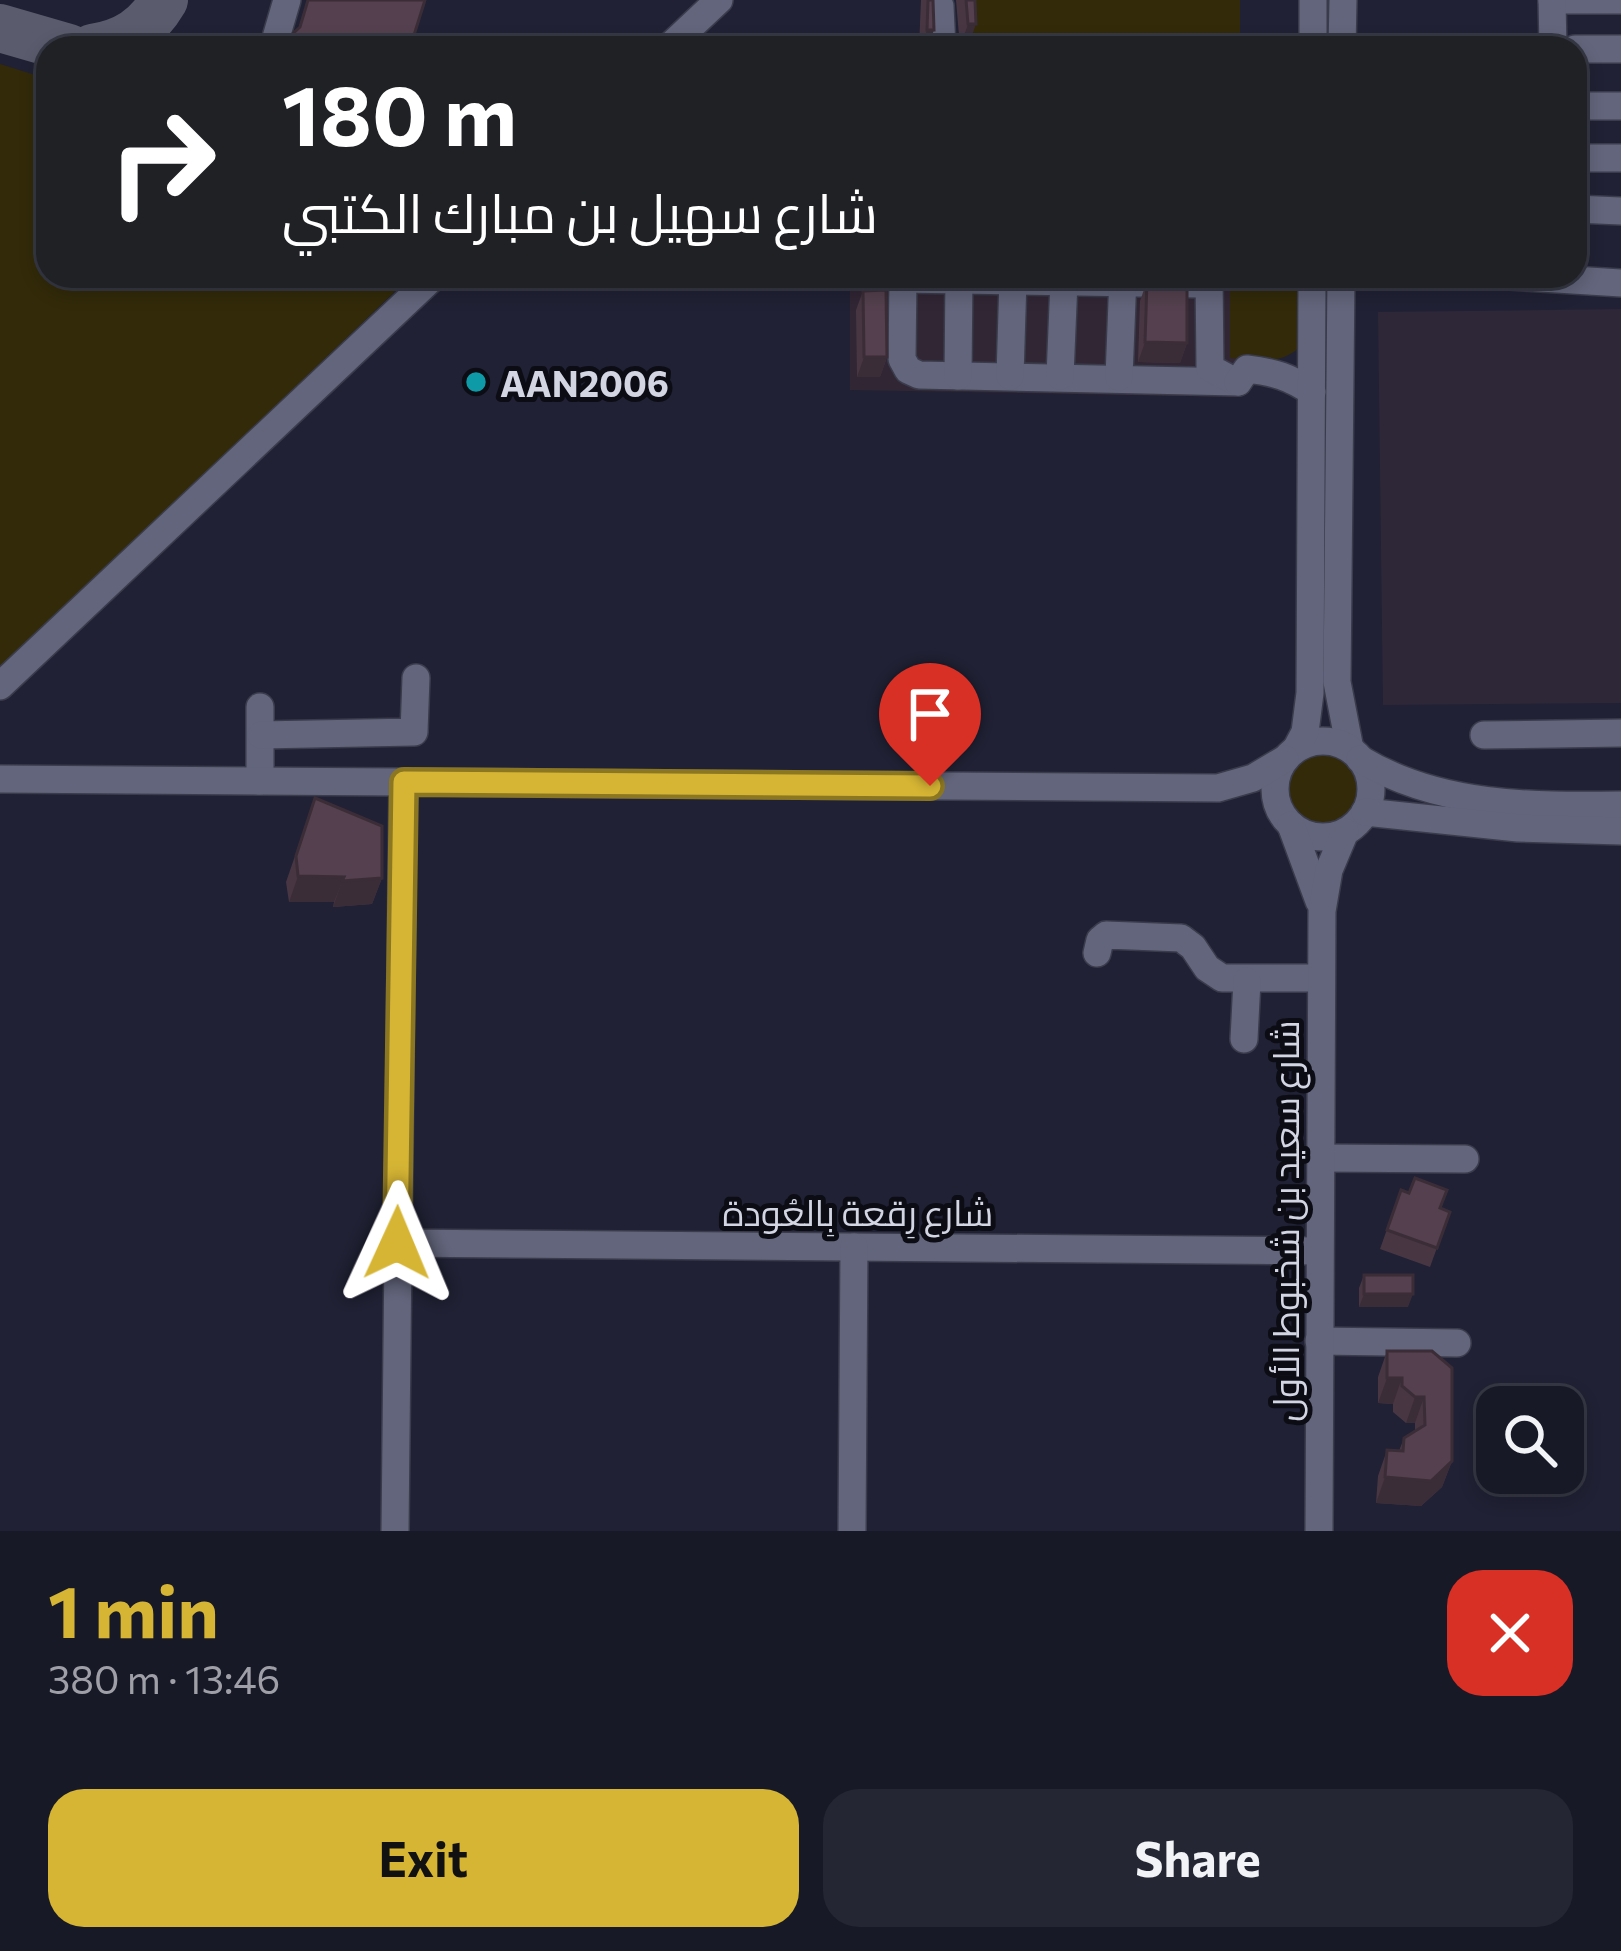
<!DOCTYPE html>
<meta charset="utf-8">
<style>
:root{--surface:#181927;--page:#252633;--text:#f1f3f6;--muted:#9fa0a7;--line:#363844;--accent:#d6b534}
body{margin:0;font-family:Commissioner,Cairo,sans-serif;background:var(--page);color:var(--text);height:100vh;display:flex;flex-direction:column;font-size:45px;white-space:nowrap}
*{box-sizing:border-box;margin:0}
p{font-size:39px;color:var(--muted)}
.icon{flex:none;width:66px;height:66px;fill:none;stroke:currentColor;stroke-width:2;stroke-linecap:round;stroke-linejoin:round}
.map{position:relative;height:1531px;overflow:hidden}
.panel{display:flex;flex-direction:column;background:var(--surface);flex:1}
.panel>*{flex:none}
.hud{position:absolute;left:36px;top:36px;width:1551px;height:252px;border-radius:36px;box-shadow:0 6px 18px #0003,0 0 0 3px var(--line);background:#202124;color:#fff;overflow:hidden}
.controls{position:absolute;left:1476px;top:1386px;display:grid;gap:24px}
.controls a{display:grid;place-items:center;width:108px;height:108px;border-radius:24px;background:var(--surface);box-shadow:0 6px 18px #0003,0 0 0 3px var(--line);font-size:60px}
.pin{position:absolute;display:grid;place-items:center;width:102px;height:102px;color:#fff;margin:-123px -51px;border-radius:50% 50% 50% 0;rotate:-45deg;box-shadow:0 0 12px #0007}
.pin .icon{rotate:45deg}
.me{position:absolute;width:132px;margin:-66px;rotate:1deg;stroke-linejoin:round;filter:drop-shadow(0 0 9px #0008)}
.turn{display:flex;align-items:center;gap:42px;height:252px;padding:0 48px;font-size:54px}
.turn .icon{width:156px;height:156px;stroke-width:2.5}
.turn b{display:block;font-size:84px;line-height:102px}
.round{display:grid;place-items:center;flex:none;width:126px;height:126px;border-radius:36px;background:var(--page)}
.headline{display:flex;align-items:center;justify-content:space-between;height:204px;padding:0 48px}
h1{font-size:72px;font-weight:700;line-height:90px;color:var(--accent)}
.primary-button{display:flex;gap:24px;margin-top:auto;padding:24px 48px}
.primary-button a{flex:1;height:138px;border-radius:36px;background:var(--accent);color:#111;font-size:48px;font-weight:700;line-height:138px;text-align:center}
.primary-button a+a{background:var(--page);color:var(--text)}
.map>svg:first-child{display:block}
.commercial{fill:#312634}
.industrial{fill:#2e2737}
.sand{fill:#322a09}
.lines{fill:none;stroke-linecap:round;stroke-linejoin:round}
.taxiway{stroke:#5a5b6c;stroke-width:48}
.minor-casing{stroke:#3a3b4b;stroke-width:30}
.minor{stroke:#62657b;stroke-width:27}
.wall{fill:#483743}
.shaded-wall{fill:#3b2d37}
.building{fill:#54404e;stroke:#3b2d37;stroke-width:3}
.route-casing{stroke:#8b7622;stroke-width:30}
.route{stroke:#d6b534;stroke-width:21}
.culture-dot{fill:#0f9aa8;stroke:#0b0c14;stroke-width:4.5}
.labels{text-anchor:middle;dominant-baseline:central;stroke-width:10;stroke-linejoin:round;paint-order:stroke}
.poi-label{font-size:36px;font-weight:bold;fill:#d3d5e2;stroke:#0b0c14;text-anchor:start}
.street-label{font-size:36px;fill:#d3d5e2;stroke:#0b0c14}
</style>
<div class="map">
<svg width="1621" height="1531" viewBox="0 0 1621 1531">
<rect width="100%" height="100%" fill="#202134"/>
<!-- commercial -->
<path class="commercial" d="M850,276H1240V397L850,390Z"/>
<!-- industrial -->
<path class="industrial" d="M1621,309V703L1383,705L1378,312Z"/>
<!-- sand -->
<g class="sand">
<path d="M968,0H1240V48L970,45Z"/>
<path d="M0,64L48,79V276H411L0,670Z"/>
<path d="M1230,276H1299V348C1278,366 1255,360 1230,358Z"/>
<circle cx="1322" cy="789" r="38"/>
</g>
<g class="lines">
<!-- taxiway -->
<g class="taxiway">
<path d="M0,28L69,48"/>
<path d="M92,48C125,43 147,29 164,0"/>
</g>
<!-- minor casing -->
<g class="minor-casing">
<g id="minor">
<path d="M1552,0H1621"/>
<path d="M1552,0L1553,48"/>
<path d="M940,6L942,48"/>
<path d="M273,48L287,0"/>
<path d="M668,48L719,0"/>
<path d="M1313,48V0"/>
<path d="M1342,48L1343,0"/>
<path d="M1575,49H1621"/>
<path d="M1575,106H1621"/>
<path d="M1575,158H1621"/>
<path d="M1575,209L1621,211"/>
<path d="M903,276L902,359L908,370L919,375L1238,382"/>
<path d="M1209,276L1210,368L1234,381"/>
<path d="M1341,276L1337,682L1350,749"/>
<path d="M1510,276L1621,283"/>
<path d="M903,279L1200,284"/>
<path d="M958,376L959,276"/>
<path d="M1010,376L1013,279"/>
<path d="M1060,376L1064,281"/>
<path d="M1119,377L1123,276"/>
<path d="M1238,382L1247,369C1274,372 1290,377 1312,392"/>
<path d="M0,686L434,276"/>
<path d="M260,707V781"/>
<path d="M261,735L414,732L416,678"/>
<path d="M1484,735L1621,733"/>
<circle cx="1323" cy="789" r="48"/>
<path d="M1296,749L1305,732L1310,693L1312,276"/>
<path d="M1360,759C1439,807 1531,806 1621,805"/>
<path d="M0,779L1218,788L1253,778L1285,759"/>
<path d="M1365,812L1518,828L1621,831"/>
<path d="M1291,825L1319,901"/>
<path d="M1097,953L1100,940L1106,935L1181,938L1193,947L1207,968L1222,978H1321"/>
<path d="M1244,1039L1247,981"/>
<path d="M1320,1158L1465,1159"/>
<path d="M397,1243L1319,1251"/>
<path d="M1319,1341L1457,1343"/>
<path d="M395,1531L403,782"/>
<path d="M852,1531L854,1247"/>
<path d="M1319,1531L1322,911L1329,870L1345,832"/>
</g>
</g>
<!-- minor -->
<use href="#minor" class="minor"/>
</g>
<!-- wall -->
<g class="wall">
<path d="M921,0H933L927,48H919Z"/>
<path d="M956,0H975L968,47H960Z"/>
<path d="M1147,281L1187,343L1180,363L1138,362L1140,301Z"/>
<path d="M863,291L887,357L880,377H857L856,310Z"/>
<path d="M315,798L382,878L372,904L333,907L334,902H289L286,882Z"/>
<path d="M1401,1190L1450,1212L1430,1267L1380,1249Z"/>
<path d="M1364,1275L1408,1307H1359V1288Z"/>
<path d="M1387,1351H1432L1452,1461L1442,1487L1421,1506L1376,1503L1378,1476L1387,1450L1399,1451L1404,1438L1415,1431V1423H1406L1393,1412V1404L1378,1403V1377Z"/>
</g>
<!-- shaded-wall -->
<g class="shaded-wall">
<path d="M968,24H976L968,47H960Z"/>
<path d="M927,30H934L927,48H921Z"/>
<path d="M1145,342L1187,343L1180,363L1138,362Z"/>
<path d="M864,357H887L880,377H857Z"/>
<path d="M298,876L344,877L334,902H289Z"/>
<path d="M382,878L372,904L333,907L342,881Z"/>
<path d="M1364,1294H1413L1408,1307H1359Z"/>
<path d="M1387,1378H1402L1393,1404L1378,1403Z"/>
<path d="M1415,1397H1424L1415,1423H1406Z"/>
<path d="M1452,1461L1442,1487L1421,1506L1376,1503L1385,1477Z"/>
</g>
<!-- building -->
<g class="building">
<path d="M308,0H425L410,48H285L287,39L300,27Z"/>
<path d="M928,0H933L934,30H927Z"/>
<path d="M966,0H975L976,24H968Z"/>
<path d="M1147,281L1187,282V343L1145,342Z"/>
<path d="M886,290L887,357H864L863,291Z"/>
<path d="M315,798L382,826V878L342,881L344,877L298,876L296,856Z"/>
<path d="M1415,1178L1447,1190L1440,1208L1450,1212L1437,1248L1387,1230L1401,1190L1409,1193Z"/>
<rect x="1364" y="1275" width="49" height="19"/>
<path d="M1387,1351H1432L1452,1368V1461L1431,1481L1385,1477L1387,1450L1403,1451L1404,1438L1425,1425L1424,1397H1415L1402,1386V1378H1387Z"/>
</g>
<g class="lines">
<!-- route casing -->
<g class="route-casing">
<path id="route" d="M397,1243L404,782L930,786"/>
</g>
<!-- route -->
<use href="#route" class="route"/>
</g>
<!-- markers -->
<circle class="culture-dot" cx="476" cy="382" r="12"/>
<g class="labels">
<!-- poi labels -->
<g class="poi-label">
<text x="500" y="382">AAN2006</text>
</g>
<!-- street labels -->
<g class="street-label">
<text x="858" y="1211">شارع رِقعة بِالعُودة</text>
<text transform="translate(1284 1221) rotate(-90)">شارع سعيد بن شخبوط الأول</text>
</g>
</g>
</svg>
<div class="controls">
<a><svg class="icon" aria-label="search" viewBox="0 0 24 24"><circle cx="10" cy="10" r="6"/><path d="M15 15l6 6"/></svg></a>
</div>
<div class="pin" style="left:930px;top:786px;background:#d93025"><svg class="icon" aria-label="arrive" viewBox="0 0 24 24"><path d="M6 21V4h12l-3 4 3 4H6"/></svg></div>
<svg class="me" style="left:397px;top:1243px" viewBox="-20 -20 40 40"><path d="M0-17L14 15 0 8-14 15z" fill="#d6b534" stroke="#fff" stroke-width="4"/></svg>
<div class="hud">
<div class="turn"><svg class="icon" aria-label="right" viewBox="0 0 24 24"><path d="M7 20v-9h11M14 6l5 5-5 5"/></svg><div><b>180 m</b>شارع سهيل بن مبارك الكتبي</div></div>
</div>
</div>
<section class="panel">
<div class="headline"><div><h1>1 min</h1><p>380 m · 13:46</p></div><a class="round" style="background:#d93025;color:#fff"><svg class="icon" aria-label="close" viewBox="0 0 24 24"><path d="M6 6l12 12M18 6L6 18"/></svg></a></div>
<div class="primary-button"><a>Exit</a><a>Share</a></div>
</section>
